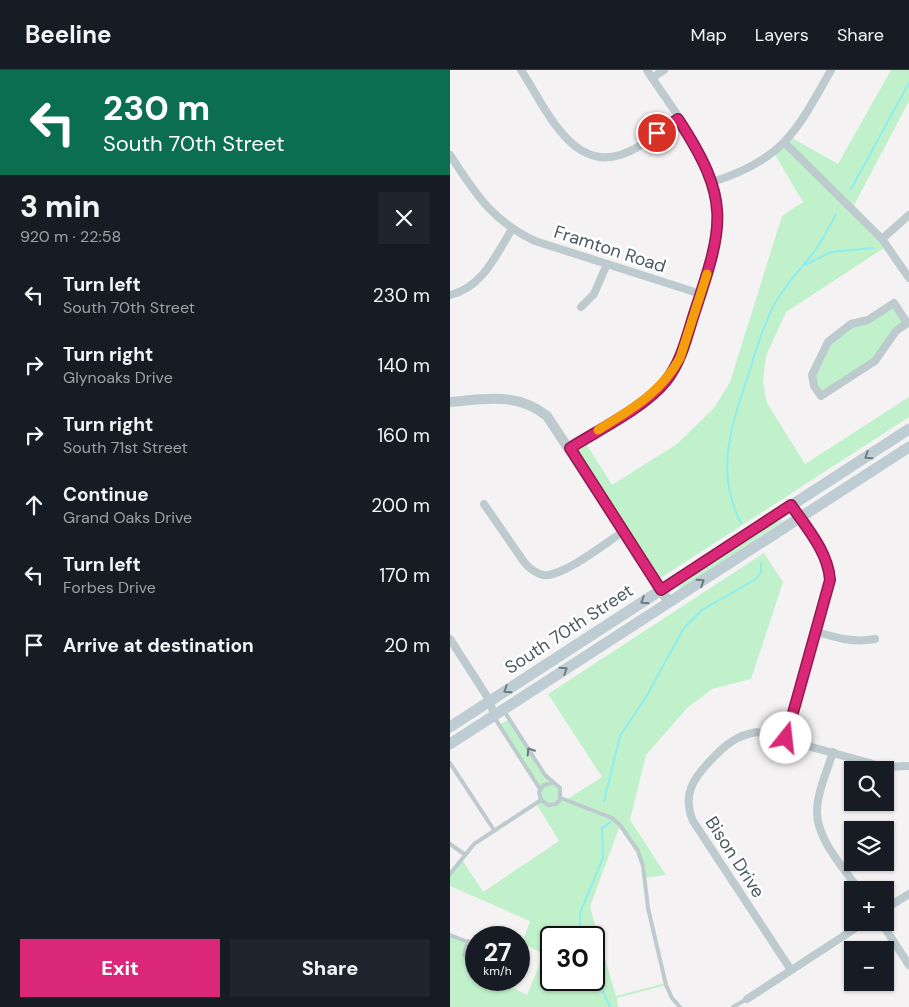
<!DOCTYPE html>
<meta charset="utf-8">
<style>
:root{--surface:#171b24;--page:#20242c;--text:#f1f3f6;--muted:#9ea1a6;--line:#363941;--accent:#db2777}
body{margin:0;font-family:"DM Sans",sans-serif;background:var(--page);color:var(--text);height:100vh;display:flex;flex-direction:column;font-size:19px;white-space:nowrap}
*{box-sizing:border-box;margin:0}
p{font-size:16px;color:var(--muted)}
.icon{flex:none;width:28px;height:28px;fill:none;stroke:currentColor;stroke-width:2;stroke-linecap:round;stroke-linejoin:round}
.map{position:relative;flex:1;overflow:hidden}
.drawer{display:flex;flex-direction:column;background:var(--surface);width:450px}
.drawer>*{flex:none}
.banner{background:#0b6e4f;color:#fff;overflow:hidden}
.controls{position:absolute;left:394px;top:691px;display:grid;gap:10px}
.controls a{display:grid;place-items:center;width:50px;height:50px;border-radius:0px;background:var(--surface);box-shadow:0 1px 4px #0004;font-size:25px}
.speed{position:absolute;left:15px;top:856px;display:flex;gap:10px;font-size:25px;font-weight:700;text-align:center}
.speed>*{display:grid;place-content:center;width:65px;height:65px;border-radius:50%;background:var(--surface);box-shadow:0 1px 4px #0004;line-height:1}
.speed small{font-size:12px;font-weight:400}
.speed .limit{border:2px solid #111;border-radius:8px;background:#fff;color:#111}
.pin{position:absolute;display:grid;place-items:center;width:42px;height:42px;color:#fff;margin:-21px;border:2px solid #fff;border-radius:50%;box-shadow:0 1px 5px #0007}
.me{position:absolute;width:55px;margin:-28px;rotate:16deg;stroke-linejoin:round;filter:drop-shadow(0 0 4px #0008)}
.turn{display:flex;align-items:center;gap:18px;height:105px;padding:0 20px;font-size:22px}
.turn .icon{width:65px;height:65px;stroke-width:2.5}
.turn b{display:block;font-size:35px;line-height:42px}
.round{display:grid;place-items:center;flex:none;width:52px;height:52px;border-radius:0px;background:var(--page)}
.head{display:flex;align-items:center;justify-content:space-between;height:85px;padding:0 20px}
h1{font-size:30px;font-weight:800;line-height:38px}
.button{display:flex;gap:10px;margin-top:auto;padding:10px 20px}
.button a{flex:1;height:58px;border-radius:0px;background:var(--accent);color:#fff;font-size:20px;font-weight:800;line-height:58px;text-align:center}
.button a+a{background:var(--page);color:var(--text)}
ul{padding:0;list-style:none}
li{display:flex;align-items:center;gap:15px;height:70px;padding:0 20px}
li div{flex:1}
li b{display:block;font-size:19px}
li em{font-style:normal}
header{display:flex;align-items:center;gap:30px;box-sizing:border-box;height:70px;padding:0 25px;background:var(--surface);border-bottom:1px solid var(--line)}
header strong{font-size:24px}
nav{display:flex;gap:28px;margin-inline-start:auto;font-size:18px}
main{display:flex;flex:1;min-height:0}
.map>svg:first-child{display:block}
.green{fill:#c1f1cb;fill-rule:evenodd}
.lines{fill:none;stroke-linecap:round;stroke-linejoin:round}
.stream{stroke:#8eedee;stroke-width:2}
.service{stroke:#bdcace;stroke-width:4}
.minor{stroke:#bdcace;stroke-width:8}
.tertiary{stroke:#bdcace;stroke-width:10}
.secondary{stroke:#beccd3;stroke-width:11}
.oneway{stroke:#6c7c82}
.oneway2{stroke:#66767c}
.route-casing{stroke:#8e194d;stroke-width:12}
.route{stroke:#db2777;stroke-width:9}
.slow{stroke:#f59e0b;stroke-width:9}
.labels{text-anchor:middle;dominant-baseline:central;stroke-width:5;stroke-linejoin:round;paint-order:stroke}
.street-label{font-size:18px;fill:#495a60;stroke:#fff}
</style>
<header>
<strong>Beeline</strong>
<nav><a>Map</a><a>Layers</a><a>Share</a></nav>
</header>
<main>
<section class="drawer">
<div class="banner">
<div class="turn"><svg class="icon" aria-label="left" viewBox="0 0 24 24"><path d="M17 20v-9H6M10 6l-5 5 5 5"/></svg><div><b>230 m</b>South 70th Street</div></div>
</div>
<div class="head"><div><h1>3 min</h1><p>920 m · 22:58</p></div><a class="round"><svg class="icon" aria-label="close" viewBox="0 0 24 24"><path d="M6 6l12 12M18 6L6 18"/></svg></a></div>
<ul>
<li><svg class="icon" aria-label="left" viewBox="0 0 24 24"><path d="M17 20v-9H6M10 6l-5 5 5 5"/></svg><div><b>Turn left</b><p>South 70th Street</p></div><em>230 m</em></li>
<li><svg class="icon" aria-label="right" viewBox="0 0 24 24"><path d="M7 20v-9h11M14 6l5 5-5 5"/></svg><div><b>Turn right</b><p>Glynoaks Drive</p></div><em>140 m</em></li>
<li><svg class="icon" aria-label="right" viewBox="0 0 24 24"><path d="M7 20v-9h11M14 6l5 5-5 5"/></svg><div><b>Turn right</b><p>South 71st Street</p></div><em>160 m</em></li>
<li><svg class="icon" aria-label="ahead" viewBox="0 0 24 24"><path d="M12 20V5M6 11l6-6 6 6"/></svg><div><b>Continue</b><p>Grand Oaks Drive</p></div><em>200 m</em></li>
<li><svg class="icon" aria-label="left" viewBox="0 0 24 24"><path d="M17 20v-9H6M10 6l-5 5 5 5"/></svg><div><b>Turn left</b><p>Forbes Drive</p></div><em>170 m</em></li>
<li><svg class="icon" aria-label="arrive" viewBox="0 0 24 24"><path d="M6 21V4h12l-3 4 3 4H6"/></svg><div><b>Arrive at destination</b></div><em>20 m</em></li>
</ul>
<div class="button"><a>Exit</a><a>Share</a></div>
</section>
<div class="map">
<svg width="459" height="937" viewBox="0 0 459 937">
<rect width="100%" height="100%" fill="#f4f2f2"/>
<!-- green -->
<g class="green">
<path d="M441,0H459V31L402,139L437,176L336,242L316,286L313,312L317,333L355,394L459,327V347L206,511L120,378L134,370L162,415L227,374L264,338L280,312L332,146L353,132L324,83L340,67L388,94Z"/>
<path d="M444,233L457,253L434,281L371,326L363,311L378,272Z"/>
<path d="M336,449L234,517L226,518L324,453Z"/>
<path d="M314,483L333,512L301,609L262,619L237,638L196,685L180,750L216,805L194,808L191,787L170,755L140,837L166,926L216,913V915L167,928L168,937H0V865L26,875V910H48L77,925L94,884L72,873L80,851L0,816V804L11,788L33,822L109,771L86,733L91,730L90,719L49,655L59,649L95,705L107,714L111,728L116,730L152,707L98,624ZM101,868H144V910H101Z"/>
</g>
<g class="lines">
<!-- stream -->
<g class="stream">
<path d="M401,119L459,13"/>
<path d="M355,195L381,182L423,178"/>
<path d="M291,453C264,401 282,354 299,303C306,280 313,256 324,235C334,216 350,200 363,183C372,171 379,158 386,144"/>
<path d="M154,731L170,666L196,627L234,558L252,540L306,509L311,502V493"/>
<path d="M152,759L160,752"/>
<path d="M131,868L130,843L153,788L152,757"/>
<path d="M144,901L160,937"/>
</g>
<!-- service -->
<g class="service">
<path d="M54,641L95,705L110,718V730L106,734L98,735L91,730L89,722L94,715L102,713"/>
<path d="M44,647L90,719"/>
<path d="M0,693L44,760"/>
<path d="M111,728L162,748L170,755L188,781L193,796L198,838L216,915L222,928L230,937"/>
<path d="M0,774L14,784"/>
<path d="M0,804L24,774L91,730"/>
<path d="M0,865L26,875"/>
<path d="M18,871L14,885L26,892"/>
<path d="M283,937L297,929"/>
</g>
<!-- minor -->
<g class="minor">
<path d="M71,0C93,33 120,101 170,85C190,79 210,61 229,49"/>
<path d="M202,8L214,0"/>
<path d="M335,73L432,169L459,208"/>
<path d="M0,85C25,123 42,151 85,171L251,224"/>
<path d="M262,112C333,90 347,61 381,0"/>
<path d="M432,169L459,145"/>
<path d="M0,225C32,218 46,185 62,159"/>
<path d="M131,237L144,224L157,194"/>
<path d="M457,253L444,233L418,250L401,254L378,272L362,305L364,316L371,326L425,291L446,261L459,252"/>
<path d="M120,378C151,358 189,341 214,313C233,292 263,197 267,168C269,149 268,129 262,111C250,71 219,35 197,0"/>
<path d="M34,434L74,492C79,498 85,503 93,505C112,508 157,472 174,461"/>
<path d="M367,562C387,568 404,573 425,569"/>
<path d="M0,569L40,631L44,646"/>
<path d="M336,668L380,510C379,482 356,458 341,435"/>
<path d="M383,682C377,701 367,723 367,742C367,770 394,798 409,820"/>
<path d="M435,839L459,824"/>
<path d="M431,852L459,895"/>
<path d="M341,900L243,751C232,725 243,708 262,689C275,675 287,665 307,662L434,697L459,696"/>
<path d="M297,929L415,852"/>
</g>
<!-- tertiary -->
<path class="tertiary" d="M0,332C36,329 67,322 97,346L219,532"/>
<!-- secondary -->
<g class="secondary">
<path d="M0,657L459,359"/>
<path d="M0,674L459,377"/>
</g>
</g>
<!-- one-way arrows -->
<defs><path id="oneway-chevron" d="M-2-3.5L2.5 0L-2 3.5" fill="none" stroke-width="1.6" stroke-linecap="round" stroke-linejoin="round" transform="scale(1.25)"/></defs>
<g class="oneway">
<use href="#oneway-chevron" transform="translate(418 386) rotate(147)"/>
<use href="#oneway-chevron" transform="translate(251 512) rotate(-33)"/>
<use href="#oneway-chevron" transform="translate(194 531) rotate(147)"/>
<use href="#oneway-chevron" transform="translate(114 600) rotate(-33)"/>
<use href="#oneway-chevron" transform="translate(57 620) rotate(147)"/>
</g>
<use class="oneway2" href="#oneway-chevron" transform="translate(80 681) rotate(-123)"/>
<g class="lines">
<!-- route casing -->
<g class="route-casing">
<path id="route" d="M207,63L228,49C281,130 274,154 245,241C237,265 232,291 216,311C194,338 150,359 120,378L211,520L341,435C357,458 378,482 380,510L336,668"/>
</g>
<!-- route -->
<use href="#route" class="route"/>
<!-- slow -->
<path class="slow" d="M148,360C180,340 211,323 230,288L257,204"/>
</g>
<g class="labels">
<!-- street labels -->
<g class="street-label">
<text transform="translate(160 179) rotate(18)">Framton Road</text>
<text transform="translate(119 559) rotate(-33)">South 70th Street</text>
<text transform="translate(285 787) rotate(57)">Bison Drive</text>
</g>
</g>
</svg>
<div class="controls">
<a><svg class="icon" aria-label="search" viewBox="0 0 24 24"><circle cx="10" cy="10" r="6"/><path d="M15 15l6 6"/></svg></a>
<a><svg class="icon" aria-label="layers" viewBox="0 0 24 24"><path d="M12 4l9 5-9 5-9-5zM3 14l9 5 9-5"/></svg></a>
<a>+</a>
<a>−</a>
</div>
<div class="speed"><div>27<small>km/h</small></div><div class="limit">30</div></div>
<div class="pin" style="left:207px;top:63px;background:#d93025"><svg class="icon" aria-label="arrive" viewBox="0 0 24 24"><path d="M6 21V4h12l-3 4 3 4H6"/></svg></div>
<svg class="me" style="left:336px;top:668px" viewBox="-20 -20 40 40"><circle r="19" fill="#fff"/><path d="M0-13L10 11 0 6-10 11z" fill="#db2777"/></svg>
</div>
</main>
